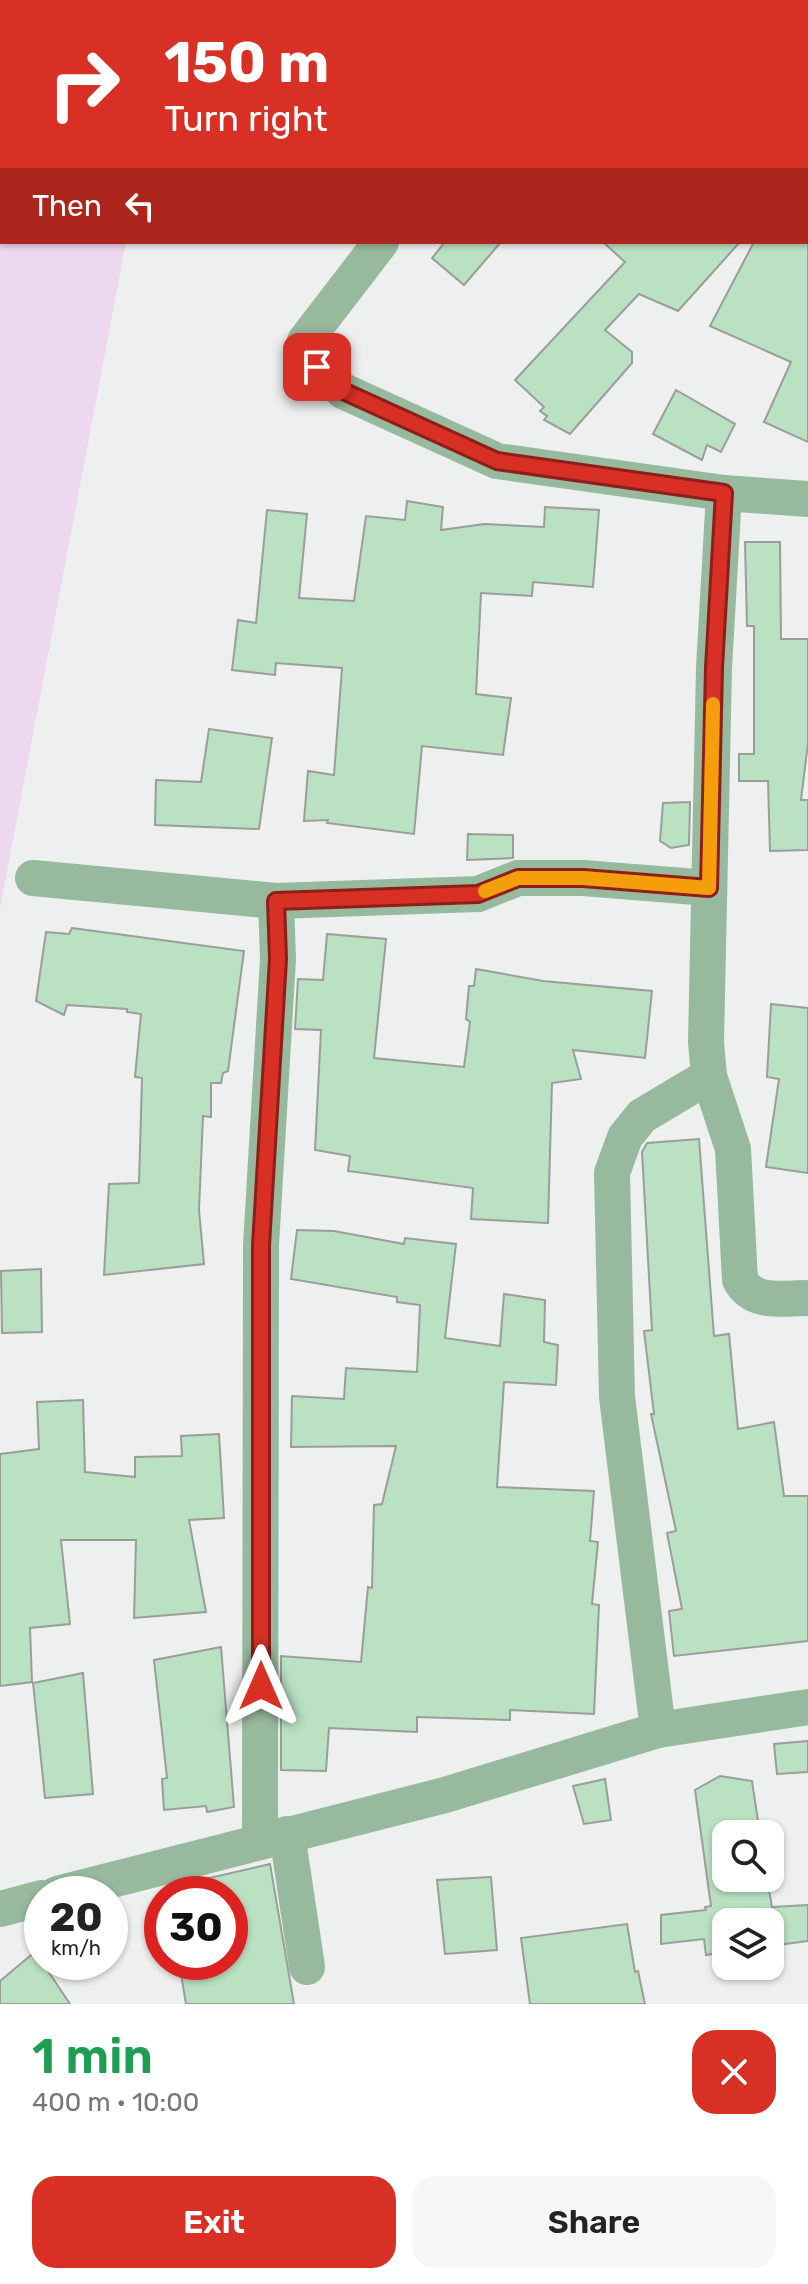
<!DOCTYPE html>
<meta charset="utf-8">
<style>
:root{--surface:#fff;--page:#f6f6f6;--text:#222;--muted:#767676;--accent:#d93025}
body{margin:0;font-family:Rubik,sans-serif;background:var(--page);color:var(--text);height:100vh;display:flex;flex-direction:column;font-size:30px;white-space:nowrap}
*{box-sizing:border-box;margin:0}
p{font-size:26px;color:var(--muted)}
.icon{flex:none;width:44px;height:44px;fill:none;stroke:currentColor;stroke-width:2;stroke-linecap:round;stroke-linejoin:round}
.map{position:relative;height:2004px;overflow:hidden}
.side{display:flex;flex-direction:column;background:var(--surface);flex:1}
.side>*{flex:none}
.banner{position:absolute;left:0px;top:0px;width:808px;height:244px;box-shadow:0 2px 6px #0004;background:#d93025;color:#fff;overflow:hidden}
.tools{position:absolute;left:712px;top:1820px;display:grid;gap:16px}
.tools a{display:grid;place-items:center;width:72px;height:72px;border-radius:16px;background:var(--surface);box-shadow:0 2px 6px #0004;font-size:40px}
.speed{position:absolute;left:24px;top:1876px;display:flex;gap:16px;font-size:40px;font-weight:700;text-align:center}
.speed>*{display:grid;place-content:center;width:104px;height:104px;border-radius:50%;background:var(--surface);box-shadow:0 2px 6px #0004;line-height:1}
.speed small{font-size:20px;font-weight:400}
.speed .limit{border:12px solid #d22;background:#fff;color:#111}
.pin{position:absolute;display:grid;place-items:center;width:68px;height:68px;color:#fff;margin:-34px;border-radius:16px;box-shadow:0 4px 12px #0006}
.me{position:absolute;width:88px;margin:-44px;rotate:0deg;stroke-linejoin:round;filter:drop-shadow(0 0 6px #0008)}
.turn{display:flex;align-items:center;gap:28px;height:168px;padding:0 32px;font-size:36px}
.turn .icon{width:104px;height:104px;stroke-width:2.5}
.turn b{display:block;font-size:56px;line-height:68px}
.then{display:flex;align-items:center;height:76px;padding:0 32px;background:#0003;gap:16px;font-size:30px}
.round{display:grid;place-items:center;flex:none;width:84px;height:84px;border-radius:24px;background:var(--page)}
.head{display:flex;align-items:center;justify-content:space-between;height:136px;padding:0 32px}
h1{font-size:48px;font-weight:600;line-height:60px;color:#1e9e55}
.cta{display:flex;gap:16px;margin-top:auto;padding:16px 32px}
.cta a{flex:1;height:92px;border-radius:24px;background:var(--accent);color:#fff;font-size:32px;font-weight:600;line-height:92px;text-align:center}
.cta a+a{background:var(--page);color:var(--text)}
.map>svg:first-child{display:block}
.green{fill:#edd8f0}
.building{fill:#bae1c2;stroke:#9b9d9b;stroke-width:2}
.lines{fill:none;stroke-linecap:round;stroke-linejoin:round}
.minor{stroke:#97b99e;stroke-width:36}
.route-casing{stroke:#8d1f18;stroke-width:20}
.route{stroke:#d93025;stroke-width:14}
.slow{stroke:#f59e0b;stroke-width:14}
</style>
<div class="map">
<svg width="808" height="2004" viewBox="0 0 808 2004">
<rect width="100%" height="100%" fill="#edf0ee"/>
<!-- green -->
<path class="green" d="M0,0H172L2,2V242H126L0,909Z"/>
<!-- building -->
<g class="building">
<path d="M445,242H501L464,285L432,258Z"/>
<path d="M603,242H740L678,311L639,294L605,330L632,352V363L570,434L544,420L547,416L540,411L544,407L515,380L625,262Z"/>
<path d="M754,242H808V442L764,422L791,362L710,326Z"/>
<path d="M676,390L735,424L721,452L707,445L702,460L653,434Z"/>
<path d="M407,501L443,507L441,530L484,524L544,527L545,507L599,510L593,587L533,582L532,596L481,593L476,694L511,698L503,755L422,746L414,834L327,823L328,820L304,821L308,771L334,775L342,668L276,663L275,675L232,670L238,620L256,623L267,510L307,514L299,598L354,601L366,516L405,520Z"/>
<path d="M745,542H780L781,639H808V743L801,800H808V850L770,851L768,781H739V754H754V626H747Z"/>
<path d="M209,729L272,738L259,829L155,825L156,780L201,782Z"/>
<path d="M690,802L689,845L671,848L660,841L663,803Z"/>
<path d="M468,834L513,835V858L467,860Z"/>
<path d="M72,928L244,951L228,1071L223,1073L221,1083H211V1117L203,1116L199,1210L204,1264L104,1275L109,1184L139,1183L142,1078L135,1077L141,1014L127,1012V1009L67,1005L64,1015L36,1001L46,932L69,934Z"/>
<path d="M327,934L386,939L374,1058L464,1067L470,1022L466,1019L469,986H474L476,969L543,981L652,991L645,1058L573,1050L581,1079L552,1083L548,1223L471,1219L473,1188L348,1171L350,1156L315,1150L321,1030L295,1029L298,979L323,980Z"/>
<path d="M771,1004L808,1008V1173L766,1167L779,1079L767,1077Z"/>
<path d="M699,1139L714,1336L729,1334L738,1429L774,1422L784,1496H808V1641L674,1656L669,1611L682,1609L667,1533L676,1531L651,1414H654L644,1331L652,1330L642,1152L647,1143Z"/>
<path d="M297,1230L334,1231L404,1244L405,1238L456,1244L445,1338L500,1346L504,1294L545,1300L544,1342L558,1345L556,1385L504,1382L497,1487L594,1491L590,1541L598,1542L592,1604L599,1605L594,1714L510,1710V1720L417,1717V1732L329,1728L326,1771L281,1770V1656L361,1662L368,1587L372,1588L374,1505L382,1504L396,1446L291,1447L292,1396L344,1399L346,1368L417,1372L420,1305L397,1302V1297L291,1279Z"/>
<path d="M41,1269L42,1332L2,1333L1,1271Z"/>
<path d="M83,1400L85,1472L135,1477V1457L182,1456L181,1436L219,1434L224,1518L189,1520L206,1612L134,1618L136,1540H61L70,1624L30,1628L32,1682L0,1686V1454L39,1449L37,1402Z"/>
<path d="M221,1647L234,1807L207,1812L206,1806L164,1810L162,1779L167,1778L154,1660Z"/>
<path d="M83,1673L93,1794L45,1798L33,1683Z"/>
<path d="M808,1741V1772L777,1774L774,1744Z"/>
<path d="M720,1776L752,1781L760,1834H726V1878H767L772,1907L808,1905V1941L770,1946V1922H726V1952L706,1955L704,1939L661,1944V1915L706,1910L705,1907L711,1906L695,1790Z"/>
<path d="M605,1779L611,1820L584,1824L573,1786Z"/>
<path d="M270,1864L294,2004H186L179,1962H230V1894H167L166,1888Z"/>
<path d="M491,1877L497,1950L445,1954L437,1880Z"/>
<path d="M627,1924L635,1972L638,1971L645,2004H530L521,1938Z"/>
<path d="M42,1946V1962L70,2004H0V1981Z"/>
</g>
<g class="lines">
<!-- minor -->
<g class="minor">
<path d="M675,2L676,0"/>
<path d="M381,242L305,341L317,367L343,391L497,461L724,493L808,499"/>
<path d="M33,878L276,901"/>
<path d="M709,1076L733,1149L740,1280C754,1305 782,1298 808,1298"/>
<path d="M658,1730L617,1397L612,1173L625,1137L642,1116L709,1076L706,1042L714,668L724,493"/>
<path d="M287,1834L307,1967"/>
<path d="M260,1841L261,1245L278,959L276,901L478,894L518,878H583L709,888"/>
<path d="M57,1894L445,1795L658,1730L808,1707"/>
<path d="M0,1909L42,1898"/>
</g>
</g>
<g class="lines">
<!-- route casing -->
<g class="route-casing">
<path id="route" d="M261,1686V1245L278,959L276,901L478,894L518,878H583L709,888L714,668L724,493L497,461L343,391L317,367"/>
</g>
<!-- route -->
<use href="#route" class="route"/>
<!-- slow -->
<path class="slow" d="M485,891L518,878H583L709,888L713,704"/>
</g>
</svg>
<div class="tools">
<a><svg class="icon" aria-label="search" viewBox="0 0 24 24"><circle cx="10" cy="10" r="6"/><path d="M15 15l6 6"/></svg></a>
<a><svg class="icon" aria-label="layers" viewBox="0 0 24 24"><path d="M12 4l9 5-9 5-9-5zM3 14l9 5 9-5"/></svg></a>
</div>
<div class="speed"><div>20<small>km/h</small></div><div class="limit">30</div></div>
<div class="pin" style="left:317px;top:367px;background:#d93025"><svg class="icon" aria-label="arrive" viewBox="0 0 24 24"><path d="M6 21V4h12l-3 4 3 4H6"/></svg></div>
<svg class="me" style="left:261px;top:1686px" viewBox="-20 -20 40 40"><path d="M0-17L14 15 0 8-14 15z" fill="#d93025" stroke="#fff" stroke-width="4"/></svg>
<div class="banner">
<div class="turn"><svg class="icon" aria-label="right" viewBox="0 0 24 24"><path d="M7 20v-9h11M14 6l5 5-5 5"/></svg><div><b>150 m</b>Turn right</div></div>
<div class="then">Then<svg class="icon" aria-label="left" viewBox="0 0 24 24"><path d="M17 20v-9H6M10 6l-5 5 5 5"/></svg></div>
</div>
</div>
<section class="side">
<div class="head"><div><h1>1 min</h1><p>400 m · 10:00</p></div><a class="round" style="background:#d93025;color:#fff"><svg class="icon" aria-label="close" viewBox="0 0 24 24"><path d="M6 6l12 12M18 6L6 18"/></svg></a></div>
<div class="cta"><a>Exit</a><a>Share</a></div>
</section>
